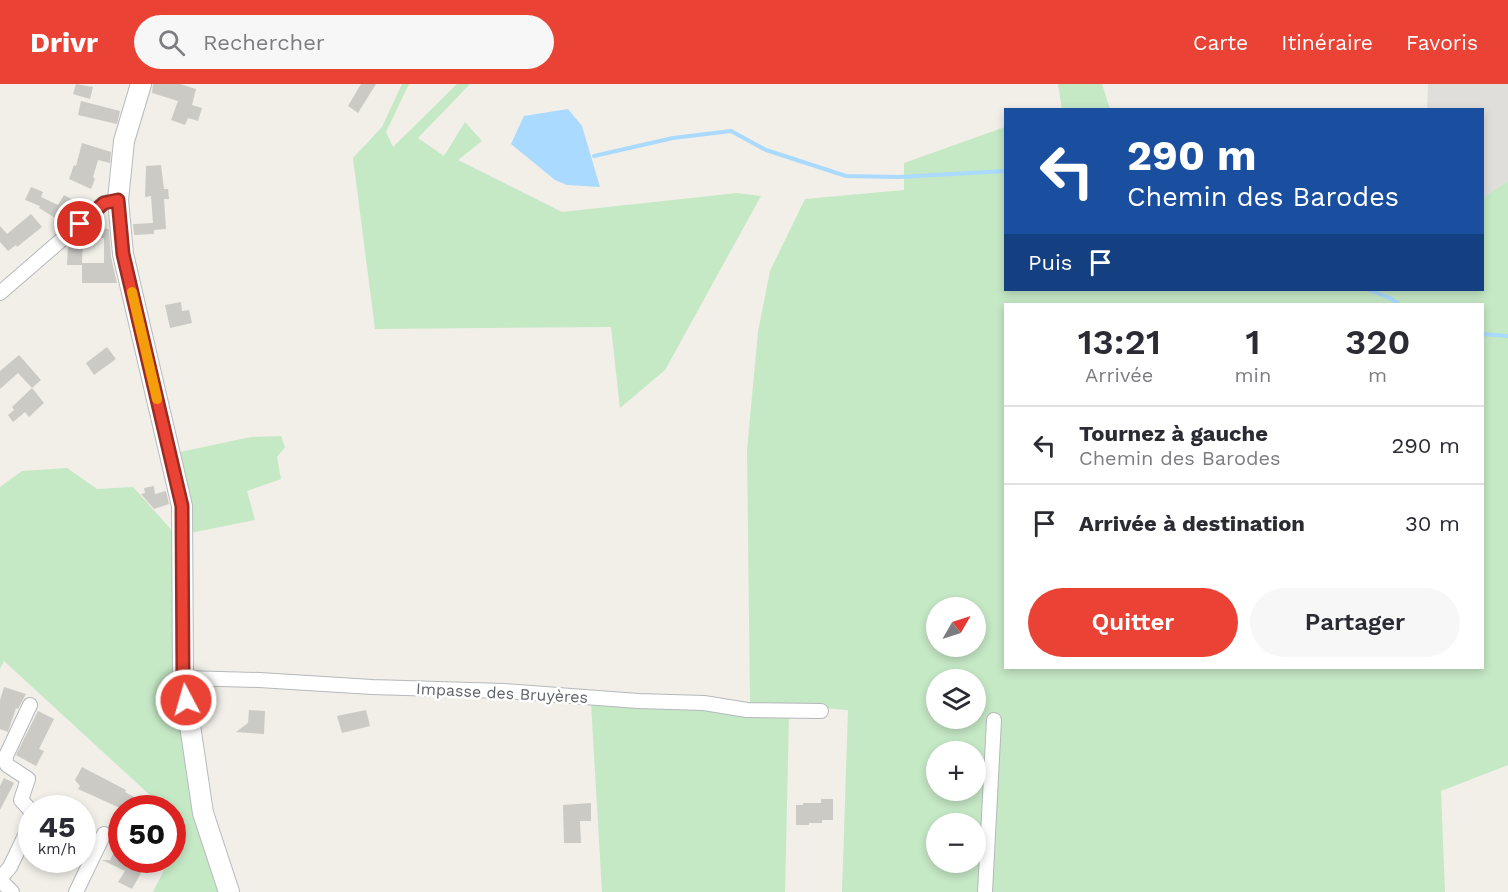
<!DOCTYPE html>
<html lang="fr">
<meta charset="utf-8">
<style>
:root{--surface:#fff;--page:#f7f7f7;--text:#2b2b33;--muted:#7c7c81;--line:#e1e1e2;--accent:#ea4335}
body{margin:0;font-family:"Work Sans",sans-serif;background:var(--page);color:var(--text);height:100vh;display:flex;flex-direction:column;font-size:22px;white-space:nowrap}
*{box-sizing:border-box;margin:0}
p{font-size:20px;color:var(--muted)}
.icon{flex:none;width:33px;height:33px;fill:none;stroke:currentColor;stroke-width:2;stroke-linecap:round;stroke-linejoin:round}
.map{position:relative;flex:1;overflow:hidden}
.sheet{position:absolute;left:1004px;top:219px;width:480px;height:366px;display:flex;flex-direction:column;background:var(--surface);border-radius:0px;box-shadow:0 3px 9px #0003}
.sheet>*{flex:none}
.top-card{position:absolute;left:1004px;top:24px;width:480px;height:183px;border-radius:0px;box-shadow:0 3px 9px #0003;background:#1a4fa0;color:#fff;overflow:hidden}
.needle{width:39px;rotate:51deg}
.fabs{position:absolute;left:926px;top:513px;display:grid;gap:12px}
.fabs a{display:grid;place-items:center;width:60px;height:60px;border-radius:50%;background:var(--surface);box-shadow:0 3px 9px #0003;font-size:30px}
.speed{position:absolute;left:18px;top:711px;display:flex;gap:12px;font-size:30px;font-weight:700;text-align:center}
.speed>*{display:grid;place-content:center;width:78px;height:78px;border-radius:50%;background:var(--surface);box-shadow:0 3px 9px #0003;line-height:1}
.speed small{font-size:15px;font-weight:400}
.speed .limit{border:9px solid #d22;background:#fff;color:#111}
.pin{position:absolute;display:grid;place-items:center;width:51px;height:51px;color:#fff;margin:-26px;border:3px solid #fff;border-radius:50%;box-shadow:0 2px 6px #0007}
.me{position:absolute;width:66px;margin:-33px;rotate:354deg;stroke-linejoin:round;filter:drop-shadow(0 0 4px #0008)}
.turn{display:flex;align-items:center;gap:21px;height:126px;padding:0 24px;font-size:27px}
.turn .icon{width:78px;height:78px;stroke-width:2.5}
.turn b{display:block;font-size:42px;line-height:51px}
.then{display:flex;align-items:center;height:57px;padding:0 24px;background:#0003;gap:12px;font-size:22px}
.eta{display:flex;justify-content:space-evenly;align-items:center;height:102px;text-align:center}
.eta b{font-size:36px;font-weight:600;line-height:42px}
.primary-button{display:flex;gap:12px;margin-top:auto;padding:12px 24px}
.primary-button a{flex:1;height:69px;border-radius:36px;background:var(--accent);color:#fff;font-size:24px;font-weight:600;line-height:69px;text-align:center}
.primary-button a+a{background:var(--page);color:var(--text)}
ul{padding:0;list-style:none}
li{display:flex;align-items:center;gap:18px;height:78px;padding:0 24px;border-top:2px solid var(--line)}
li div{flex:1}
li b{display:block;font-size:22px}
li em{font-style:normal}
header{display:flex;align-items:center;gap:36px;box-sizing:border-box;height:84px;padding:0 30px;background:var(--accent);color:#fff}
header strong{font-size:28px}
nav{display:flex;gap:33px;margin-inline-start:auto;font-size:21px}
.search{width:420px;height:54px;background:var(--page);display:flex;align-items:center;gap:15px;box-sizing:border-box;padding:0 21px;border-radius:33px;color:var(--muted);font-size:22px}
.map>svg:first-child{display:block}
.industrial{fill:#e0deda}
.green{fill:#c5e8c5;fill-rule:evenodd}
.water{fill:#aadaff}
.lines{fill:none;stroke-linecap:round;stroke-linejoin:round}
.stream{stroke:#aadaff;stroke-width:4}
.building{fill:#cccac5;fill-rule:evenodd}
.street-casing{stroke:#b5b8bc;stroke-width:16}
.secondary-casing{stroke:#b6babf;stroke-width:22}
.street{stroke:#fff;stroke-width:14}
.secondary{stroke:#fff;stroke-width:20}
.route-casing{stroke:#982c22;stroke-width:15}
.route{stroke:#ea4335;stroke-width:10}
.slow{stroke:#f59e0b;stroke-width:10}
.labels{text-anchor:middle;dominant-baseline:central;stroke-width:5;stroke-linejoin:round;paint-order:stroke}
.street-label{font-size:16px;fill:#5f6368;stroke:#fff}
</style>
<header>
<strong>Drivr</strong>
<div class="search"><svg class="icon" aria-label="search" viewBox="0 0 24 24"><circle cx="10" cy="10" r="6"/><path d="M15 15l6 6"/></svg>Rechercher</div>
<nav><a>Carte</a><a>Itinéraire</a><a>Favoris</a></nav>
</header>
<div class="map">
<svg width="1508" height="808" viewBox="0 0 1508 808">
<rect width="100%" height="100%" fill="#f1efe8"/>
<!-- industrial -->
<path class="industrial" d="M1428,0H1508V97L1482,114V26H1427Z"/>
<!-- green -->
<g class="green">
<path d="M402,0H409L386,48L393,63L457,0H470L418,54L444,72L465,38L482,57L458,76L562,128L737,109L761,112L665,286L620,324L611,243L375,245L353,74L382,43Z"/>
<path d="M1058,0H1102L1110,25H1062Z"/>
<path d="M1005,43V206H1482V114L1508,97V681L1441,707L1445,808H842L848,626L750,619L747,366L758,248L770,187L805,115L904,106V79ZM1005,220H1482V584H1005ZM936,524H975V562H936ZM936,596H975V634H936ZM936,668H975V706H936ZM936,740H975V778H936Z"/>
<path d="M281,352L285,363L277,373L281,395L247,407L255,436L190,449L192,420L180,368L251,353Z"/>
<path d="M67,384L97,405L133,403L175,450L185,662L209,782L219,808H153L169,776H172L173,768L185,743L173,732L172,724H164L4,577L0,585V403L22,387Z"/>
<path d="M591,619L789,632L785,808H602Z"/>
</g>
<!-- water -->
<path class="water" d="M568,25L582,42L600,103L567,101L555,96L511,60L524,32Z"/>
<g class="lines">
<!-- stream -->
<g class="stream">
<path d="M594,72L673,54L731,47L766,66L846,92L899,93L1005,87"/>
<path d="M1369,206L1390,214L1399,220"/>
<path d="M1482,250L1508,252"/>
</g>
</g>
<!-- building -->
<g class="building">
<path d="M76,0L93,3L90,15L73,10Z"/>
<path d="M153,0H180L196,5L192,21L202,24L198,37L188,34L185,41L171,36L178,17L152,9Z"/>
<path d="M361,0H376L358,29L348,22Z"/>
<path d="M81,17L120,27L117,40L78,31Z"/>
<path d="M82,59L111,68L110,79L98,76L93,93L95,95L91,105L69,95L74,81L76,82Z"/>
<path d="M161,81L164,105H168L169,115H164L166,145L154,146V150L134,151L133,140L153,139L151,112L145,113L146,82Z"/>
<path d="M31,103L43,108L41,113L58,121L64,111L78,119L65,140L39,124L40,122L25,116Z"/>
<path d="M31,130L42,143L17,163L16,161L8,167L0,158V142L7,150Z"/>
<path d="M89,144L109,145L111,173L117,199H82V181H67L68,162ZM104,154V179H82L83,155Z"/>
<path d="M181,218L182,227L189,226L192,239L170,244L165,221Z"/>
<path d="M107,263L116,275L94,291L86,279Z"/>
<path d="M19,271L41,296L32,304L18,289L0,305V287Z"/>
<path d="M32,304L44,319L29,333L25,328L13,338L8,331L14,326L12,323Z"/>
<path d="M154,402L155,410L166,407L169,420L154,425L141,410L145,409L144,404Z"/>
<path d="M4,603L26,610L18,625L16,624L8,648L0,645V616Z"/>
<path d="M249,626L265,627L264,650L236,648L248,639Z"/>
<path d="M366,626L370,642L342,649L337,632Z"/>
<path d="M38,627L54,635L39,665L44,667L36,682L16,671Z"/>
<path d="M82,683L126,706L125,708L134,713L128,724H120L78,705L80,702L75,696Z"/>
<path d="M4,694L14,699L0,726V702Z"/>
<path d="M821,715H833V736H822V739H809V741H796V721H803V719H821Z"/>
<path d="M591,719V737H580L581,759H564L563,721Z"/>
<path d="M115,766L122,769V776H133L145,782L132,805L118,798L125,787L102,776H110Z"/>
</g>
<g class="lines">
<!-- street casing -->
<g class="street-casing">
<g id="street">
<path d="M0,209L104,119L118,116"/>
<path d="M183,594L259,596L372,603L504,607L638,617L704,619L747,626L821,627"/>
<path d="M30,621L5,674L7,681L28,695L21,716L32,728"/>
<path d="M0,795L10,783L32,737"/>
<path d="M0,796L12,808"/>
<path d="M76,808L104,750"/>
<path d="M985,808L994,636"/>
</g>
</g>
<!-- secondary casing -->
<g class="secondary-casing">
<path id="secondary" d="M141,0L124,57L118,116L123,170L182,422L183,594L203,729L229,808"/>
</g>
<!-- street -->
<use href="#street" class="street"/>
<!-- secondary -->
<use href="#secondary" class="secondary"/>
</g>
<g class="lines">
<!-- route casing -->
<g class="route-casing">
<path id="route" d="M80,140L104,119L118,116L123,170L182,422L183,594L186,616"/>
</g>
<!-- route -->
<use href="#route" class="route"/>
<!-- slow -->
<path class="slow" d="M132,208L157,315"/>
</g>
<g class="labels">
<!-- street labels -->
<g class="street-label">
<text transform="translate(502 609) rotate(3)">Impasse des Bruyères</text>
</g>
</g>
</svg>
<div class="fabs">
<a><svg class="needle" viewBox="-14 -14 28 28"><path d="M0-13l5 13h-10z" fill="#e53935"/><path d="M0 13l5-13h-10z" fill="#7c7c81"/></svg></a>
<a><svg class="icon" aria-label="layers" viewBox="0 0 24 24"><path d="M12 4l9 5-9 5-9-5zM3 14l9 5 9-5"/></svg></a>
<a>+</a>
<a>−</a>
</div>
<div class="speed"><div>45<small>km/h</small></div><div class="limit">50</div></div>
<div class="pin" style="left:80px;top:140px;background:#d93025"><svg class="icon" aria-label="arrive" viewBox="0 0 24 24"><path d="M6 21V4h12l-3 4 3 4H6"/></svg></div>
<svg class="me" style="left:186px;top:616px" viewBox="-20 -20 40 40"><circle r="17" fill="#ea4335" stroke="#fff" stroke-width="3"/><path d="M0-11L8 9 0 5-8 9z" fill="#fff"/></svg>
<div class="top-card">
<div class="turn"><svg class="icon" aria-label="left" viewBox="0 0 24 24"><path d="M17 20v-9H6M10 6l-5 5 5 5"/></svg><div><b>290 m</b>Chemin des Barodes</div></div>
<div class="then">Puis<svg class="icon" aria-label="arrive" viewBox="0 0 24 24"><path d="M6 21V4h12l-3 4 3 4H6"/></svg></div>
</div>
<section class="sheet">
<div class="eta">
<div><b>13:21</b><p>Arrivée</p></div>
<div><b>1</b><p>min</p></div>
<div><b>320</b><p>m</p></div>
</div>
<ul>
<li><svg class="icon" aria-label="left" viewBox="0 0 24 24"><path d="M17 20v-9H6M10 6l-5 5 5 5"/></svg><div><b>Tournez à gauche</b><p>Chemin des Barodes</p></div><em>290 m</em></li>
<li><svg class="icon" aria-label="arrive" viewBox="0 0 24 24"><path d="M6 21V4h12l-3 4 3 4H6"/></svg><div><b>Arrivée à destination</b></div><em>30 m</em></li>
</ul>
<div class="primary-button"><a>Quitter</a><a>Partager</a></div>
</section>
</div>
